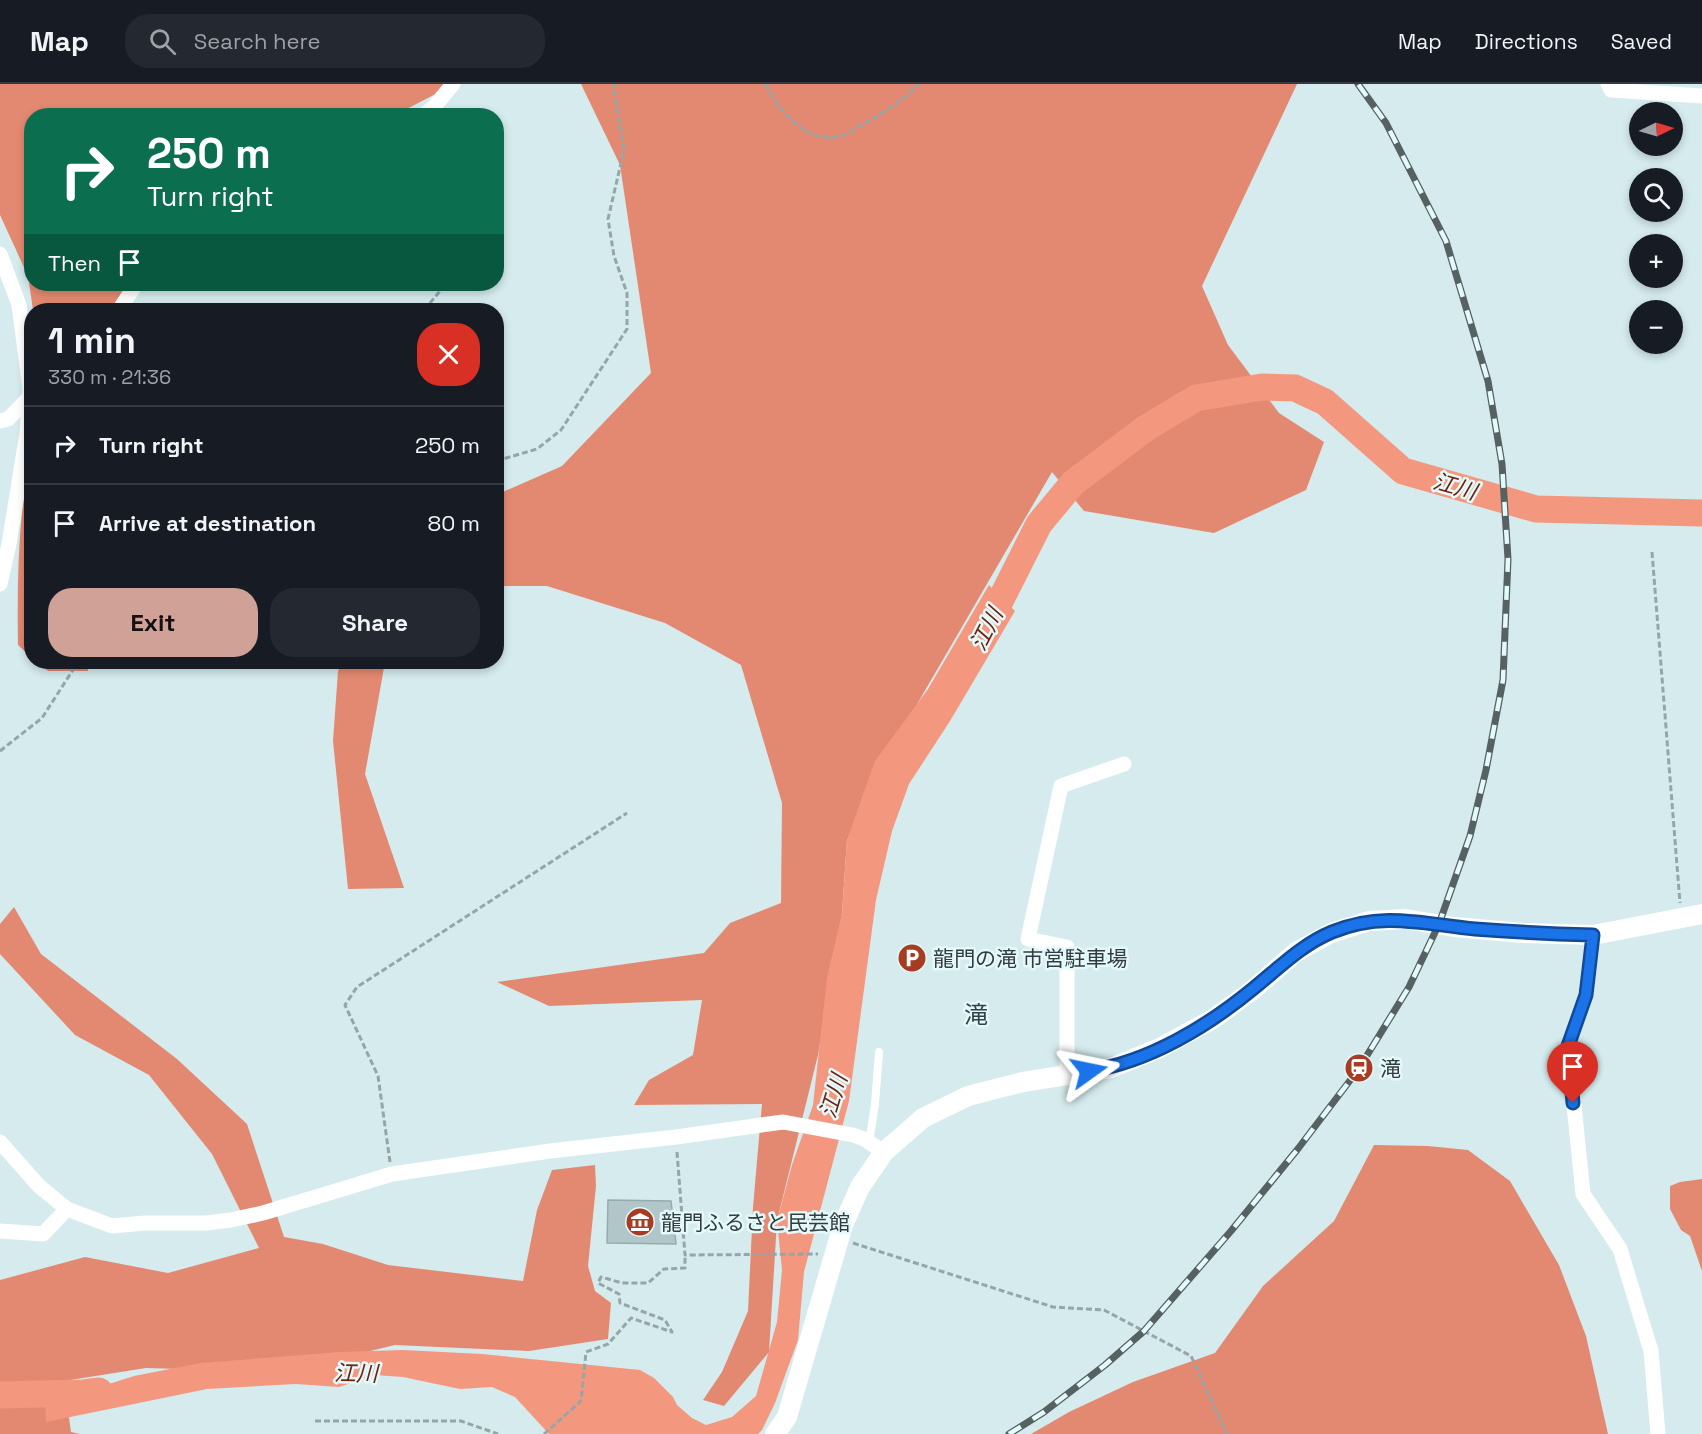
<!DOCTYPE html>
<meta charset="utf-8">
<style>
:root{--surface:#171b24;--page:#242831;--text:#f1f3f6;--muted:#9ea1a6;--line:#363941;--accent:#cfa197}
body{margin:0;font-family:"Space Grotesk","Noto Sans JP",sans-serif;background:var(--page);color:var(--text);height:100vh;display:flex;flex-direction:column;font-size:22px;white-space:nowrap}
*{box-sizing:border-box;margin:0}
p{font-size:20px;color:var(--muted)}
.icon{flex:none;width:33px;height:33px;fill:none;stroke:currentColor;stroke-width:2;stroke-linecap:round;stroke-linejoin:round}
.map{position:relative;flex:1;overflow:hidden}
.details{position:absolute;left:24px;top:219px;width:480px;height:366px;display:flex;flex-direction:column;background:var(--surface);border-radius:24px;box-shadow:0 3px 9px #0003}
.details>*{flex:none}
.hud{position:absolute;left:24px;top:24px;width:480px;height:183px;border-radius:24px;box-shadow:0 3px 9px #0003;background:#0b6e4f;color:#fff;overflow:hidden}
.needle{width:39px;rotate:85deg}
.buttons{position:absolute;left:1629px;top:18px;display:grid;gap:12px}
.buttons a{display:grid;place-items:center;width:54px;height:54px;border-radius:50%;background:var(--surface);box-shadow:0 3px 9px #0003;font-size:30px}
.pin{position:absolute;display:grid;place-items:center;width:51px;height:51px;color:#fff;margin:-62px -26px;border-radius:50% 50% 50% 0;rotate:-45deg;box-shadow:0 0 6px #0007}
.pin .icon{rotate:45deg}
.me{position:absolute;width:66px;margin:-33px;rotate:78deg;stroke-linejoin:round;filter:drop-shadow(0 0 4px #0008)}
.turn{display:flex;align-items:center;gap:21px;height:126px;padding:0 24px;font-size:27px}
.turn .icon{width:78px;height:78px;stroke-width:2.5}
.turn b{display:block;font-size:42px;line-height:51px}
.then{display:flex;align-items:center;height:57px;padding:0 24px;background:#0003;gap:12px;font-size:22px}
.round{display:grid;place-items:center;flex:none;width:63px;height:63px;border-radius:24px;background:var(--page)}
.headline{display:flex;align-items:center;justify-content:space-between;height:102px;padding:0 24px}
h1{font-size:36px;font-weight:800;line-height:45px}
.button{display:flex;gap:12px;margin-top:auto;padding:12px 24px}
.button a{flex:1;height:69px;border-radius:24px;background:var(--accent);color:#111;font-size:24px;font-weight:800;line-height:69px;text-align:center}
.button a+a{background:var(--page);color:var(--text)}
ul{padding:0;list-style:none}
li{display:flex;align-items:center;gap:18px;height:78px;padding:0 24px;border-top:2px solid var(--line)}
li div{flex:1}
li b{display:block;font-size:22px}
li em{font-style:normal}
header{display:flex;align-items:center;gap:36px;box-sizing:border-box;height:84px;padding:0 30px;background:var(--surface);border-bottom:2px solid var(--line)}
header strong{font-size:28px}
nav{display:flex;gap:33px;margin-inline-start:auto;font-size:21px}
.search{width:420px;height:54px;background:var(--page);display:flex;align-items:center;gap:15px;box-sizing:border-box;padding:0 21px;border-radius:24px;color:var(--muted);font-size:22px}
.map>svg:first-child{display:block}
.forest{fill:#e48971}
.water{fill:#f4977f}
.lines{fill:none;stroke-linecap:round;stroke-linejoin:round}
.river{stroke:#f4977f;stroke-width:27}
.building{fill:#b1c6c8;stroke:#96abad;stroke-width:1.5}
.path{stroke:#95a6a7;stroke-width:3;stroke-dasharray:6 3;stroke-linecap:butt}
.service{stroke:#fff;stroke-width:8}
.minor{stroke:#fff;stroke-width:15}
.tertiary{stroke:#fff;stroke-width:20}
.rail-casing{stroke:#566162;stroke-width:7}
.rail{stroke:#e3f9fb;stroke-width:4.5;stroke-dasharray:14;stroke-linecap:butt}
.route-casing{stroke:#114b97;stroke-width:15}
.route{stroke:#1a73e8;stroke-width:10}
.labels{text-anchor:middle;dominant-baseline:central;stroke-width:5;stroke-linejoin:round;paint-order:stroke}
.poi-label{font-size:21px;fill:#343c3d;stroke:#e3f9fb;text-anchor:start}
.water-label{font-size:22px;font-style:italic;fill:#71210a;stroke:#e3f9fb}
.quarter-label{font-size:24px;fill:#314345;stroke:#e3f9fb}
</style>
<header>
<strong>Map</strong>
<div class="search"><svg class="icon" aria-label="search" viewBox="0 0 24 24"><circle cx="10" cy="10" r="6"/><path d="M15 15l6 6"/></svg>Search here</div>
<nav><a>Map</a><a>Directions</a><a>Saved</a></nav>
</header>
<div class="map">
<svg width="1702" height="1350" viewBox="0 0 1702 1350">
<rect width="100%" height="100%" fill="#d5ebed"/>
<!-- forest -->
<g class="forest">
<path d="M0,0H455L395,31L32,32V200H132L127,226H33L28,192L0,131Z"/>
<path d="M581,0H1297L1202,202L1228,261L1279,329L1324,358L1306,406L1214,449L1084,427L1052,388L916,622L847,756L842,829L818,971L777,1137L769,1268L724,1322L703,1316L722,1288L748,1227L753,1123L762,1020L634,1021L649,996L693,971L702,916L549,922L497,898L704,869L730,839L781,819L782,719L741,581L665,539L547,502H497L496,411L562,382L651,289L620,81Z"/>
<path d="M31,368V573L18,561C17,496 18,432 31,368Z"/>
<path d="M37,578H87L88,587H48Z"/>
<path d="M343,578H385L365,690L404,804L348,805L333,657L338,587Z"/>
<path d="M14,823L41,870L177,975L247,1040L284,1153L323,1160L388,1181L523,1197L537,1126L552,1086L595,1081L596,1102L588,1182L595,1207L611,1219L608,1255L529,1267L395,1261L284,1288L146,1284L64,1297L71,1348L80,1350H0V1196L85,1173L168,1189L259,1164L212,1070L149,991L75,951L0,870V840Z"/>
<path d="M1374,1061L1428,1062L1468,1066L1510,1097L1559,1181L1586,1252L1608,1350H1031L1069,1328L1133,1298L1215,1269L1263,1202L1334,1137Z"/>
<path d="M1702,1095V1187L1690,1152L1681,1146L1670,1125V1102L1680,1098Z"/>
</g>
<!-- water -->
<path class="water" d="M989,501L1015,527L950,637L909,700L892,747L876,816L849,1017L804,1188L798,1256L775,1319L762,1346L758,1350H549L515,1313L492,1303L460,1305L403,1293L375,1291L339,1303L296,1300L207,1305L46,1338L45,1312L90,1306L134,1292L201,1279L340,1268L403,1266L482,1270L640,1286L654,1294L673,1313L677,1321L692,1334L706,1341L732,1333L756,1312L777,1238L782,1186L777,1137L792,1081L813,1021L827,894L842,829L847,756L875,677L928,605Z"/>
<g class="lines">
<!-- river -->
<g class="river">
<path d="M986,545L1039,440L1073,399L1146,344L1196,314L1262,303L1295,304L1325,318L1403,387L1536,425L1702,429"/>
<path d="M0,1311L84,1309L99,1307"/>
</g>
</g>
<!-- building -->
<path class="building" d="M608,1116L671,1117L676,1160L607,1159Z"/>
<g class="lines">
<!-- path -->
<g class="path">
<path d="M766,0C778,27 807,61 841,52C847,51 853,46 858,43C880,31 901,18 919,0"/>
<path d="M424,226L446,200"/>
<path d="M496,377L537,365L561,346L627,245V209L614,172L608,135L624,66L614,6V0"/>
<path d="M1652,468L1680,819"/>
<path d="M0,667L42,634L78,578"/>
<path d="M677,1068L685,1171L818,1170"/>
<path d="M390,1078L378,992L345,921L357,903L627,729"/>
<path d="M853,1159L1053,1223L1104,1226L1191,1272L1227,1350"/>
<path d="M315,1337H461L498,1350"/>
<path d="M544,1350L581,1317L586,1268L608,1260L631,1234L672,1248L665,1236L620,1219L619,1210L598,1199L601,1193L622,1199H648L664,1185L685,1184V1171"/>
</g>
<!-- service -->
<path class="service" d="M869,1059L875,1020L879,968"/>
<!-- minor -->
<g class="minor">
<path d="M1608,0L1611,6L1702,12"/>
<path d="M422,32L434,23L453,0"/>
<path d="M0,170L19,221L30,305L27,349L9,460L0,500"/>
<path d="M119,226L136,200"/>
<path d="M0,337L8,335L32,311"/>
<path d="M1593,851L1586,911L1568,962L1583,1110L1620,1165L1651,1267L1658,1350"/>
<path d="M1067,991V863L1028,855L1061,702L1124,680"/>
<path d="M0,1058L39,1102L67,1125L112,1142L145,1139H206L231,1136L263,1129L392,1090L550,1067L676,1053L783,1038L853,1051L864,1055L884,1068"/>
<path d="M0,1147L43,1150L67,1125"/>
</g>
<!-- tertiary -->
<path class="tertiary" d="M775,1350L787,1333L843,1141L860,1103L884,1068L923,1034L968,1012L1023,998L1111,984L1160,964L1213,935L1254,905L1296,868L1331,849L1369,837L1405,835L1454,843L1523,849L1593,851L1702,830"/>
<!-- rail casing -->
<g class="rail-casing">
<path id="rail" d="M1009,1350L1044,1328L1105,1281L1144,1247L1231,1147L1297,1066L1358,986L1409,903L1439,840L1470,752L1486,686L1503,596L1508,475L1502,380L1488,297L1446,157L1386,39L1358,0"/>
</g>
<!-- rail -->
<use href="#rail" class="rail"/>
</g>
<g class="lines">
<!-- route casing -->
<g class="route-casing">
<path id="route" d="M1089,987C1149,978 1208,942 1254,904C1279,884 1301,861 1332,848C1383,827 1423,840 1475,845C1514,848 1554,850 1593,851L1586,911L1568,962L1573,1019"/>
</g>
<!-- route -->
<use href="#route" class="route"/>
</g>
<!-- icons -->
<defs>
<g id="parking-disc" transform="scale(1.5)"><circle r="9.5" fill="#a63d22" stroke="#e3f9fb"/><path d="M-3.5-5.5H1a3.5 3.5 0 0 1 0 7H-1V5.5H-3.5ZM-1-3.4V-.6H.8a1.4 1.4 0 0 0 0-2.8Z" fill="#fff"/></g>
<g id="station-disc" transform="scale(1.5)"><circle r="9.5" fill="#a63d22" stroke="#e3f9fb"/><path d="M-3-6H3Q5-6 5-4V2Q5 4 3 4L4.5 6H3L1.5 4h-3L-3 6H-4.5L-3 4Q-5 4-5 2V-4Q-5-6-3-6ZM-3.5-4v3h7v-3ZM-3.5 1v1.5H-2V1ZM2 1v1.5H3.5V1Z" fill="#fff"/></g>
<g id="museum-disc" transform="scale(1.5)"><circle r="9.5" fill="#a63d22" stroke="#e3f9fb"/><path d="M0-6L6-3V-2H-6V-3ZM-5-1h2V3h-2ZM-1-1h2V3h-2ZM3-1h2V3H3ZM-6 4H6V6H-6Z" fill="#fff"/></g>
</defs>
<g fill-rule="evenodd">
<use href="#parking-disc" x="912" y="874"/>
<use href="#station-disc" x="1359" y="984"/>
<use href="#museum-disc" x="640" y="1138"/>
</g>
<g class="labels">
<!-- poi labels -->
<g class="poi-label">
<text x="933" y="874">龍門の滝 市営駐車場</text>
<text x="1380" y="984">滝</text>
<text x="661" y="1138">龍門ふるさと民芸館</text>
</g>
<!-- water labels -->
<g class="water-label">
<text transform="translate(1455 402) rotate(16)">江川</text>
<text transform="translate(986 545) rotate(-63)">江川</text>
<text transform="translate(833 1012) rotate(-73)">江川</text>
<text transform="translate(356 1289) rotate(1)">江川</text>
</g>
<!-- quarter labels -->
<g class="quarter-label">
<text x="976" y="930">滝</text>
</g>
</g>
</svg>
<div class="buttons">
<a><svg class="needle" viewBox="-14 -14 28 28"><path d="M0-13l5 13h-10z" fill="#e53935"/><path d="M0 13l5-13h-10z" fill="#9ea1a6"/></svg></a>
<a><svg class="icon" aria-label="search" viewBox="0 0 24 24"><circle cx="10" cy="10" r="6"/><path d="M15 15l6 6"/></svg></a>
<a>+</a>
<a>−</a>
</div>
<div class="pin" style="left:1573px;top:1019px;background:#d93025"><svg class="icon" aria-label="arrive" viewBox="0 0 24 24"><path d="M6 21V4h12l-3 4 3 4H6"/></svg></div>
<svg class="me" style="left:1089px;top:987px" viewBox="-20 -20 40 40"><path d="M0-17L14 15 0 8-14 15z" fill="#1a73e8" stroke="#fff" stroke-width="4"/></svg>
<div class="hud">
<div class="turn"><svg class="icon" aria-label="right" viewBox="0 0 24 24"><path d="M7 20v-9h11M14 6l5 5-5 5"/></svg><div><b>250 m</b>Turn right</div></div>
<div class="then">Then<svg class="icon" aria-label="arrive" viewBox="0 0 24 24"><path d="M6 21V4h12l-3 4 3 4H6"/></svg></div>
</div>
<section class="details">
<div class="headline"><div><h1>1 min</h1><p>330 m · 21:36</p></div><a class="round" style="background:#d93025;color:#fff"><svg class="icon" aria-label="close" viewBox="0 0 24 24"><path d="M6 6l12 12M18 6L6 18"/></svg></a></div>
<ul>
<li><svg class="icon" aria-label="right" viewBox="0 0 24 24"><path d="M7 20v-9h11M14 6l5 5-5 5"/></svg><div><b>Turn right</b></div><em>250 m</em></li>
<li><svg class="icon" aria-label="arrive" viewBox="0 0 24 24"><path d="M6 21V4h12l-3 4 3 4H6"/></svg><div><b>Arrive at destination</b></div><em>80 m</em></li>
</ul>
<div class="button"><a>Exit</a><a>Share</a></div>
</section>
</div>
